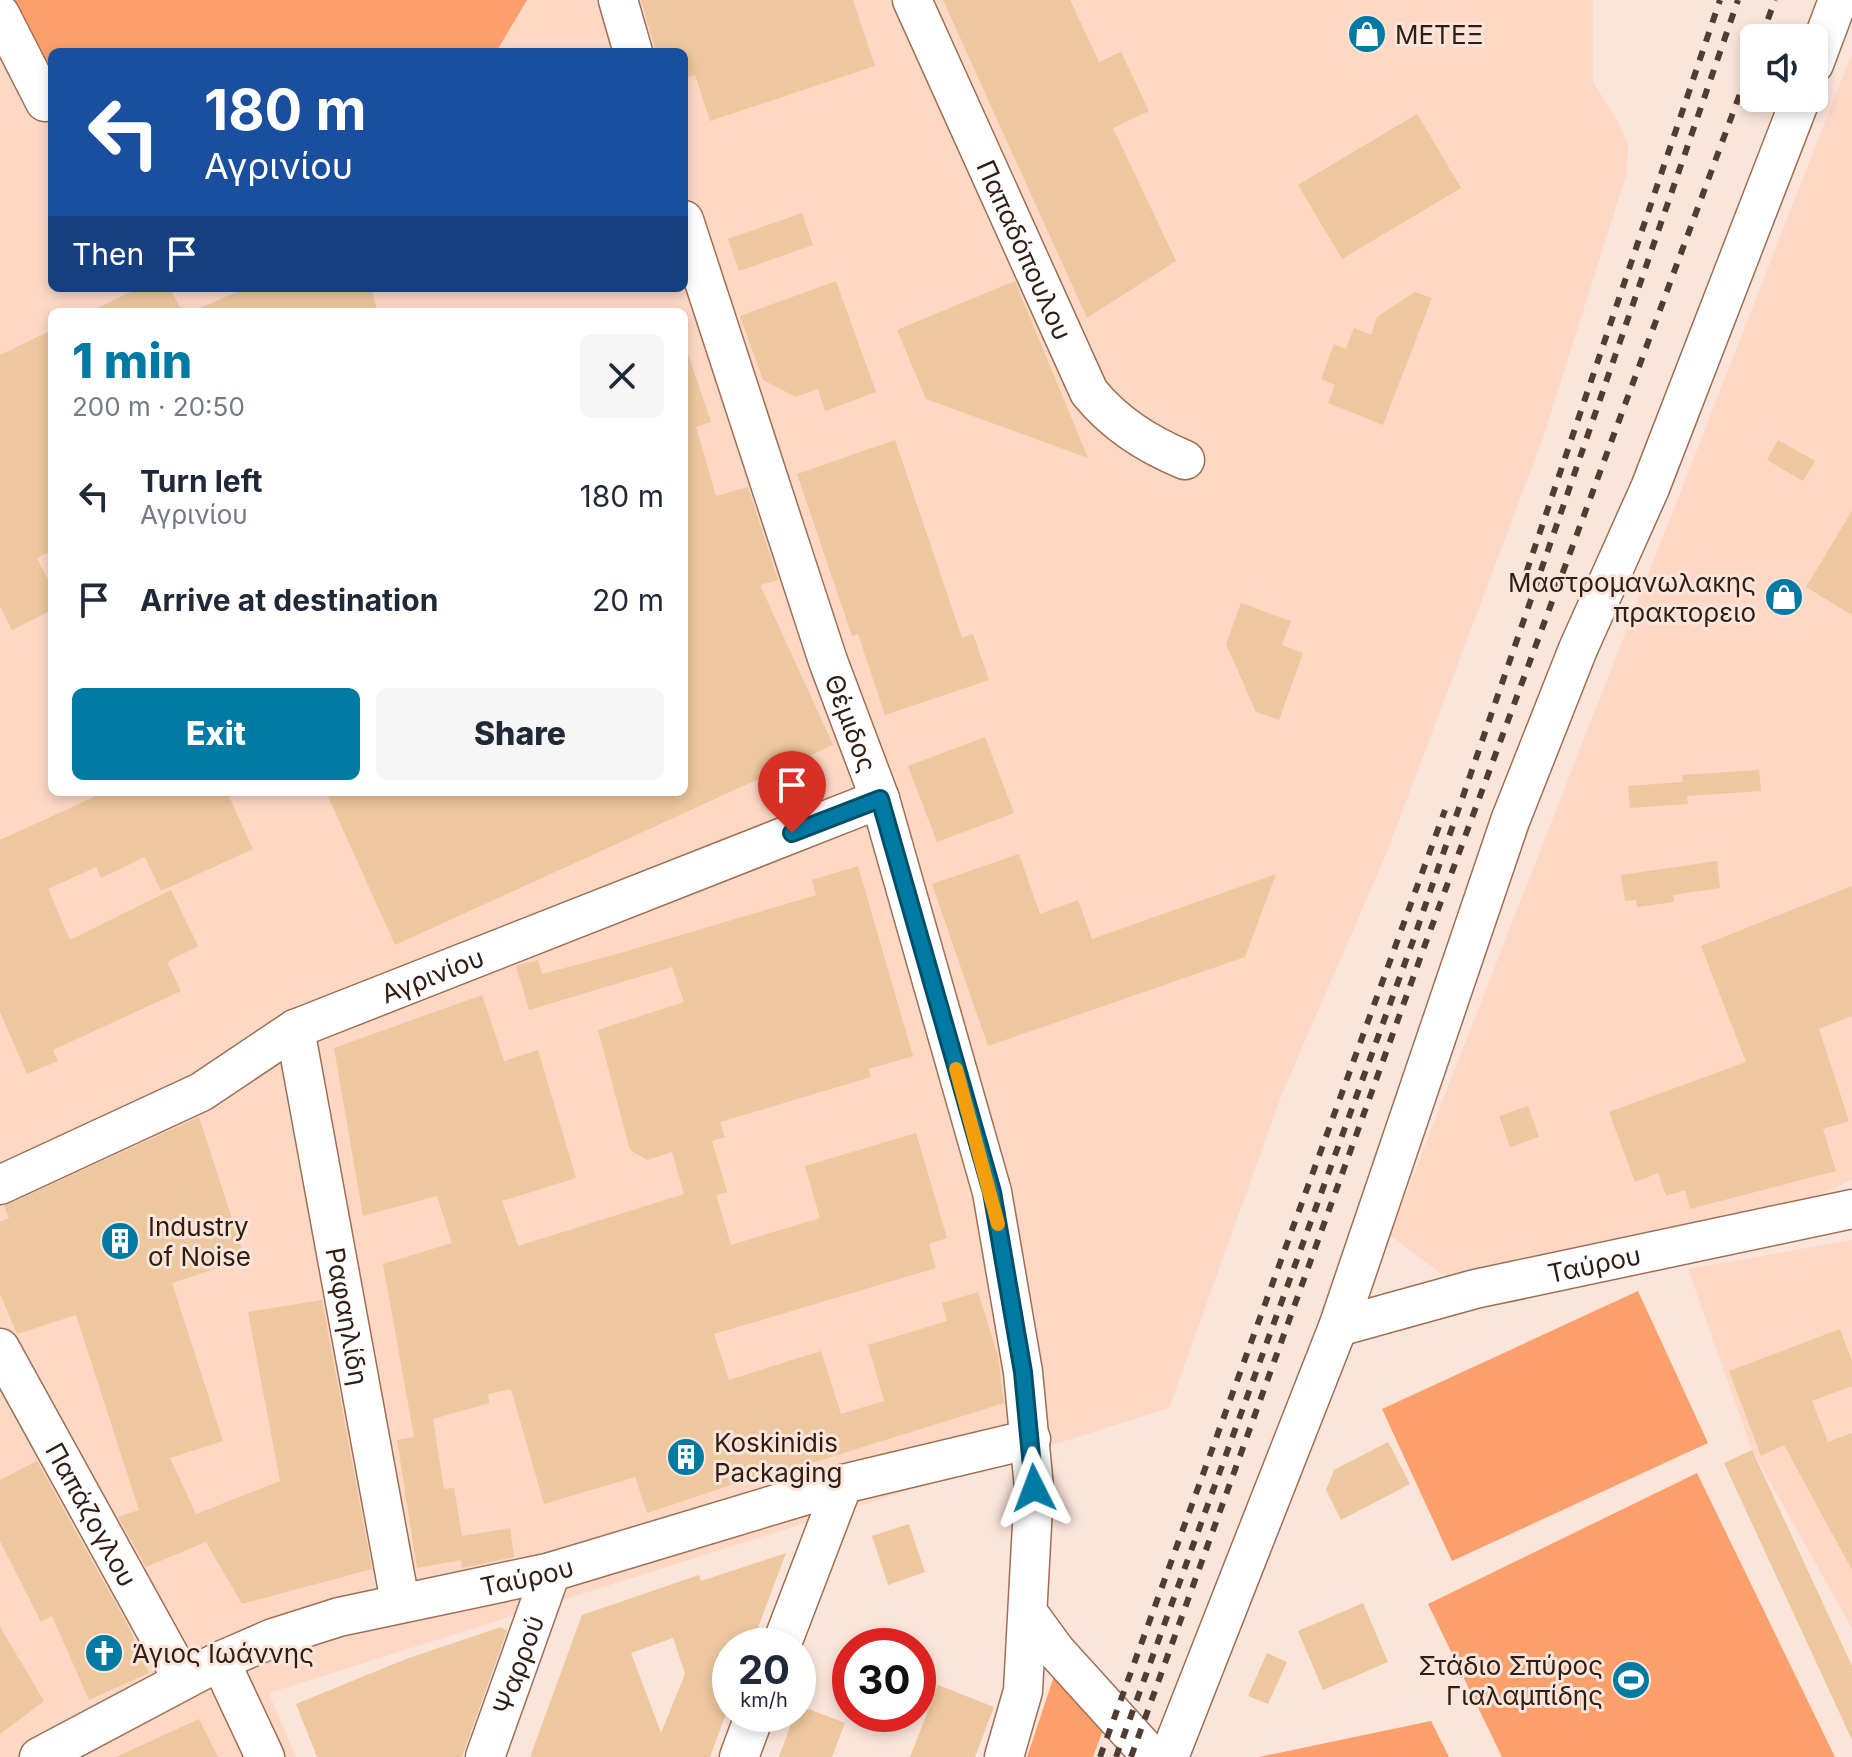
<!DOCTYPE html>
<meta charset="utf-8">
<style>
:root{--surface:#fff;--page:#f6f6f7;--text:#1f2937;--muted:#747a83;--accent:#007aa2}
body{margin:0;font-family:Inter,sans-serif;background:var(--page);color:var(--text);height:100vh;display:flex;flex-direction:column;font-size:30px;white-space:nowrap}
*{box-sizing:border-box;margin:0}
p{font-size:26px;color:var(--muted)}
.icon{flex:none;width:44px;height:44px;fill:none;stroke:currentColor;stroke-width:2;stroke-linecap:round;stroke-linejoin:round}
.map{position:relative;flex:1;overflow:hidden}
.details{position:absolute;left:48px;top:308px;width:640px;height:488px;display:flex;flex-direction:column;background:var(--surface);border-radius:12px;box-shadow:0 4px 12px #0003}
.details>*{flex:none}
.top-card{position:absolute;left:48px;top:48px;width:640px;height:244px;border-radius:12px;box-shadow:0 4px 12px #0003;background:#1a4fa0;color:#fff;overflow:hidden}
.tools{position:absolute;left:1740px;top:24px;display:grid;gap:16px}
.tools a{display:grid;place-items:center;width:88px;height:88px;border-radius:12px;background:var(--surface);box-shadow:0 4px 12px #0003;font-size:40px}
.speed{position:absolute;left:712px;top:1628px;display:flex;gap:16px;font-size:40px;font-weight:700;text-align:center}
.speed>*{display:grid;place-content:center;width:104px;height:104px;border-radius:50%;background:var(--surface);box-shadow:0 4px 12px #0003;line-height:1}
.speed small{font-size:20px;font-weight:400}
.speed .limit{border:12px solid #d22;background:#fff;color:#111}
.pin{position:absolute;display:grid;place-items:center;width:68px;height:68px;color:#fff;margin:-82px -34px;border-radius:50% 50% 50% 0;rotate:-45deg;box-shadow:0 0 8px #0007}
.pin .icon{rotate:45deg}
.me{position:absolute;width:88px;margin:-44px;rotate:357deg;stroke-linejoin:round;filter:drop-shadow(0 0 6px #0008)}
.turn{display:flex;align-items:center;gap:28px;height:168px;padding:0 24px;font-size:36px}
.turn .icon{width:104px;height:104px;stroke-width:2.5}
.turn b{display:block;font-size:56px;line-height:68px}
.then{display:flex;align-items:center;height:76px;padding:0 24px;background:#0003;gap:16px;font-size:30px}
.round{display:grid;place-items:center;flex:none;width:84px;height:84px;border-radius:12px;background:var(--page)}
.headline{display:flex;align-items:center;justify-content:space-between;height:136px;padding:0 24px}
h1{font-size:48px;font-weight:800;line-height:60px;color:var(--accent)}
.cta{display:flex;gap:16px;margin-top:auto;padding:16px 24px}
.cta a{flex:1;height:92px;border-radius:12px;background:var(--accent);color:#fff;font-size:32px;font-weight:800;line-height:92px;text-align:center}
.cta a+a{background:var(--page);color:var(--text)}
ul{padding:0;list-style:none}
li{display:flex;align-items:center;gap:24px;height:104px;padding:0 24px}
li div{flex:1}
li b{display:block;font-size:30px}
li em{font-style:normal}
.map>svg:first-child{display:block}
.built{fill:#fcd8c5;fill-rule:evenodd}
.green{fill:#fb9f6b}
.building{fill:#edc79d;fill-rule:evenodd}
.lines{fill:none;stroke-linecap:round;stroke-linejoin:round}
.minor-casing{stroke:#9d6f55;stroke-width:41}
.minor{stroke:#fff;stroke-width:38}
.rail{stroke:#503c32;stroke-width:6;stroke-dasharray:10 10;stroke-linecap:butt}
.route-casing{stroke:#004f69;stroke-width:20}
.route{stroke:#007aa2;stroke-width:14}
.slow{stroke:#f59e0b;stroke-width:14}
.labels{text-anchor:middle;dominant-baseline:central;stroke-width:6;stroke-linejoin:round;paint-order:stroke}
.poi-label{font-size:26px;fill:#301d13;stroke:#fbe5da;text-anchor:start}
.street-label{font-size:26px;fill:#301d13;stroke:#fbe5da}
</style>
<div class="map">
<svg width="1852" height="1757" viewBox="0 0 1852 1757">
<rect width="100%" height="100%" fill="#fbe5da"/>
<!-- built -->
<g class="built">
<path d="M0,0H1593V82L1619,123L1628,145L1627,172L1543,438L1387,852L1282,1094L1169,1408L269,1693L296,1757H0ZM52,52H684V288H52ZM52,312H684V792H52Z"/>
<path d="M1852,53V1180L1812,1198L1443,1275L1390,1235Z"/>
<path d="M1852,1240V1628L1752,1450L1688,1269Z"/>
</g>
<!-- green -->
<g class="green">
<path d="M11,0H527L496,52H52V83Z"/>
<path d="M1638,1291L1708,1443L1452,1561L1382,1409Z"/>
<path d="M1697,1473L1835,1757H1502L1428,1604Z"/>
<path d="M1056,1670L1106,1722L1093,1757H1027Z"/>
<path d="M1431,1721L1449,1757H1259Z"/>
</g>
<!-- building -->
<g class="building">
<path d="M641,0H853L875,66L710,121L695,75L684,78V52H656Z"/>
<path d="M943,0H1070L1099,62L1121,52L1149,111L1113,128L1176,261L1087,318Z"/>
<path d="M1417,114L1461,188L1342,259L1298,185Z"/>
<path d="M802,213L813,245L739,271L728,239Z"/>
<path d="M836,281L876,392L825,411L818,389L796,397L763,380L740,316Z"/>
<path d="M1015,281L1019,291L1088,458L926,399L897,330Z"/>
<path d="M139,288H169L183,312H89Z"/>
<path d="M246,288H372L377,312H191Z"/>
<path d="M1415,292L1432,298L1383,425L1328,403L1335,385L1321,379L1334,344L1346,349L1354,328L1371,335L1377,317Z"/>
<path d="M52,330V551L37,558L52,588V610L12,630L0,606V355Z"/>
<path d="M688,354L711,422L696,427L716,496L748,487L778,580L760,585L833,745L395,945L326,792H684V355Z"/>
<path d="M895,440L962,638L973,634L989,680L885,715L858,634L852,636L797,474Z"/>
<path d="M1778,440L1815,461L1803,481L1767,460Z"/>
<path d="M1852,511V615L1806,587Z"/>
<path d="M1241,603L1291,621L1282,645L1303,653L1279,720L1256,712L1226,644Z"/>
<path d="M985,737L1014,813L937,842L908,766Z"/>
<path d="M1759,770L1761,791L1687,796L1688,804L1630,808L1628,786L1683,782L1682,775Z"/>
<path d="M105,792H227L253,849L161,891L145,857L101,878L96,867L48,889L70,940L171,890L198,946L167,962L181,991L53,1050L58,1061L27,1074L0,1012V840Z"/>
<path d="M1019,854L1040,914L1078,900L1092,939L1276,874L1245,957L988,1046L932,884Z"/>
<path d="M1717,861L1720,888L1673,895L1674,902L1637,907L1636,900L1625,901L1621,875Z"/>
<path d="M858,866L913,1056L869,1069L871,1077L720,1122L725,1137L712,1141L727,1192L716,1195L731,1245L820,1218L805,1166L916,1133L947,1238L929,1244L936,1268L714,1334L729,1380L821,1351L841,1414L884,1401L868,1345L947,1321L942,1303L978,1292L998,1356L1004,1403L786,1471L785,1467L647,1513L635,1477L544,1504L511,1389L488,1394L489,1403L433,1419L444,1489L454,1488L462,1536L510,1528L514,1557L462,1568L461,1560L417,1568L397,1440L414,1437L383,1264L452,1243L437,1196L363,1216L334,1048L482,995L504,1061L538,1050L576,1178L502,1201L518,1246L684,1194L672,1152L647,1160L630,1150L598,1030L684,1002L672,967L529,1010L516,966L538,960L542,974L610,956L816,895L812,880Z"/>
<path d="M1852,886V1016L1819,1029L1849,1121L1823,1129L1836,1171L1690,1209L1685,1190L1666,1196L1658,1173L1635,1182L1609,1112L1746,1062L1701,946Z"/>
<path d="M1528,1106L1539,1137L1510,1147L1499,1116Z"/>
<path d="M199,1117L245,1259L172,1283L223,1441L170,1458L196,1514L280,1481L248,1312L322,1300L372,1569L242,1604L206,1542L146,1567L118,1517L139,1510L76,1315L17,1334L0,1294V1222L9,1218L4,1206Z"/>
<path d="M1840,1329L1852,1361V1386L1812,1401L1828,1442L1852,1433V1570L1784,1445L1761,1456L1729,1371Z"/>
<path d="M1388,1442L1410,1484L1341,1520L1326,1490L1334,1470Z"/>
<path d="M1752,1450L1852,1666V1740L1724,1463Z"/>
<path d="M37,1461L129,1628L149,1673L89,1700L52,1616L41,1622L0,1541V1480Z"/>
<path d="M909,1524L925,1572L888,1585L872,1536Z"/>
<path d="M786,1553L751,1646H730V1703L710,1757H530L582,1615L699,1575L701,1581ZM673,1638L685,1674L661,1733L631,1653Z"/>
<path d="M1363,1603L1388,1662L1323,1690L1298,1631Z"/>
<path d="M0,1627L44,1701L0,1734Z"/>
<path d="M501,1627L507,1631L462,1757H317L296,1704L406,1659Z"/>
<path d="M1267,1653L1287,1662L1268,1704L1248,1696Z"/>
<path d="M938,1685L994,1707L975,1757H910Z"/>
<path d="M798,1705L845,1723L832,1757H779Z"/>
<path d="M199,1719L218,1757H116Z"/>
</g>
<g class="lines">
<!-- minor casing -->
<g class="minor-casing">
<g id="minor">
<path d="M618,0L633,52"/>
<path id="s1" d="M912,0L1089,392C1115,424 1147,444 1185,460"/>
<path d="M0,14L45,102"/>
<path d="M1814,64L1838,0"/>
<path id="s2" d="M684,220L828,661L880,799L992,1192L1023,1372L1034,1488L1023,1691L1004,1757"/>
<path id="s3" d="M295,1029L400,1602"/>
<path id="s4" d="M0,1185L201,1092L295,1029L880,799"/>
<path id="s5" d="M1338,1327L1475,1289L1852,1209"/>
<path id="s6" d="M0,1348L183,1680"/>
<path d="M1029,1614L1056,1651L1152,1757"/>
<path d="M781,1646L843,1484"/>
<path d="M220,1661L265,1757"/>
<path id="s7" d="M39,1757L220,1661L273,1638L339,1617L551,1572L843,1484L1031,1439"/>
<path id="s8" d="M485,1757L551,1572"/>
<path d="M739,1757L755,1714"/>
<path d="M1169,1757L1338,1327L1510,821L1578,649L1650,488L1801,98"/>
</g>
</g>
<!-- minor -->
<use href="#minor" class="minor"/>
<!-- rail -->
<g class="rail">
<path d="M1761,38L1775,0"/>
<path d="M1520,591L1720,0"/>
<path d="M1100,1757L1445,810"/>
<path d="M1116,1757L1414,938L1738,0"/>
<path d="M1131,1757L1426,942L1754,56"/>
</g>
</g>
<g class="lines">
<!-- route casing -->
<g class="route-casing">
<path id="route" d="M792,833L880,799L992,1192L1023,1372L1034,1488"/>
</g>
<!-- route -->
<use href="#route" class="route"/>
<!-- slow -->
<path class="slow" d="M956,1069L998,1224"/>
</g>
<!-- icons -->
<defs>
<g id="shop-disc" transform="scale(2)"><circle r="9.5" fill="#007aa2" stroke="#fbe5da"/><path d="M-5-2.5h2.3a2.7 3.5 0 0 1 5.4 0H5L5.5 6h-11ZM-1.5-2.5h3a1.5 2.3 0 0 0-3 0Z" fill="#fff"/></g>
<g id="building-disc" transform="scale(2)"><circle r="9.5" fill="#007aa2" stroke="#fbe5da"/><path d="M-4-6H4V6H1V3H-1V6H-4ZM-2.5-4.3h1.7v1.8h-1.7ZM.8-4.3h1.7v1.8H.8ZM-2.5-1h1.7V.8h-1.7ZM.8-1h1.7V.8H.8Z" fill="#fff"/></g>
<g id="church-disc" transform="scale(2)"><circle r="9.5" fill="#007aa2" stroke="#fbe5da"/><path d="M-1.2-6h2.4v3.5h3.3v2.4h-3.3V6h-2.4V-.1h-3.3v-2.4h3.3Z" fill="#fff"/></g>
<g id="stadium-disc" transform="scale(2)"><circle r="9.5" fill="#007aa2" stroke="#fbe5da"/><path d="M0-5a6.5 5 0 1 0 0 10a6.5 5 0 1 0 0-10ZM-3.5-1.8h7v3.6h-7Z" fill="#fff"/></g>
</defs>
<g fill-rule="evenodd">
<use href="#shop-disc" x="1367" y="34"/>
<use href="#shop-disc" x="1784" y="597"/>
<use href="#building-disc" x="120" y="1241"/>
<use href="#building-disc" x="686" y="1457"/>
<use href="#church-disc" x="104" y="1653"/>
<use href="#stadium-disc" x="1631" y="1680"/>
</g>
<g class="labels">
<!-- poi labels -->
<g class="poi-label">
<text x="1395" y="34">ΜΕΤΕΞ</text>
<text x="1756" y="582" text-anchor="end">Μαστρομανωλακης<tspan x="1756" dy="30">πρακτορειο</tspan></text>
<text x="148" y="1226">Industry<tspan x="148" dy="30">of Noise</tspan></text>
<text x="714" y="1442">Koskinidis<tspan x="714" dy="30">Packaging</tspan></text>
<text x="132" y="1653">Άγιος Ιωάννης</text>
<text x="1603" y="1665" text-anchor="end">Στάδιο Σπύρος<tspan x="1603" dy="30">Γιαλαμπίδης</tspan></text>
</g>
<!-- street labels -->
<g class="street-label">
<text stroke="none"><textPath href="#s1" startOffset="274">Παπαδόπουλου</textPath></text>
<text stroke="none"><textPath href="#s2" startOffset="530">Θέμιδος</textPath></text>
<text stroke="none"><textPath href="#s4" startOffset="482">Αγρινίου</textPath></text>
<text stroke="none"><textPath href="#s5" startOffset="264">Ταύρου</textPath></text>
<text stroke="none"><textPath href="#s3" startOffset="292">Ραφαηλίδη</textPath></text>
<text stroke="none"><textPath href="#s6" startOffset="190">Παπάζογλου</textPath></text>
<text stroke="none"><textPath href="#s7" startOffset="524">Ταύρου</textPath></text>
<text stroke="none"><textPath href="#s8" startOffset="98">Ψαρρού</textPath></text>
</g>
</g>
</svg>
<div class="tools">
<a><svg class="icon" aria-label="sound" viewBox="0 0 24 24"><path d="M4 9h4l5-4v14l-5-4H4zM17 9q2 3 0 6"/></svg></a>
</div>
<div class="speed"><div>20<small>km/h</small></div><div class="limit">30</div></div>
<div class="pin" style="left:792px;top:833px;background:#d93025"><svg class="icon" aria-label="arrive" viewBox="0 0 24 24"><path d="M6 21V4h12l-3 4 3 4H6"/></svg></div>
<svg class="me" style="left:1034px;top:1488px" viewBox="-20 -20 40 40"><path d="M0-17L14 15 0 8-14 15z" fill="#007aa2" stroke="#fff" stroke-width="4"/></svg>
<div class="top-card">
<div class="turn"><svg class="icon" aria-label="left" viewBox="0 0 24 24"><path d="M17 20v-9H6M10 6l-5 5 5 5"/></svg><div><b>180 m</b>Αγρινίου</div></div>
<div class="then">Then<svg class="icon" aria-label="arrive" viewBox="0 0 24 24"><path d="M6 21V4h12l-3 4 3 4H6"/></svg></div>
</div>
<section class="details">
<div class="headline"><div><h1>1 min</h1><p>200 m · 20:50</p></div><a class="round"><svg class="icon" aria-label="close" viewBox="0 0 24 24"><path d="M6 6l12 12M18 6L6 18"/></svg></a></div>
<ul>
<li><svg class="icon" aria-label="left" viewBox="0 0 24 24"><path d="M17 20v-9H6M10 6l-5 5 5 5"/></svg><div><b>Turn left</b><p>Αγρινίου</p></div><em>180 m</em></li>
<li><svg class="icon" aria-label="arrive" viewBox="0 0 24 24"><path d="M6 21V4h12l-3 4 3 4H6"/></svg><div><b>Arrive at destination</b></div><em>20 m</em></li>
</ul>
<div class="cta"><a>Exit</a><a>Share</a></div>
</section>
</div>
